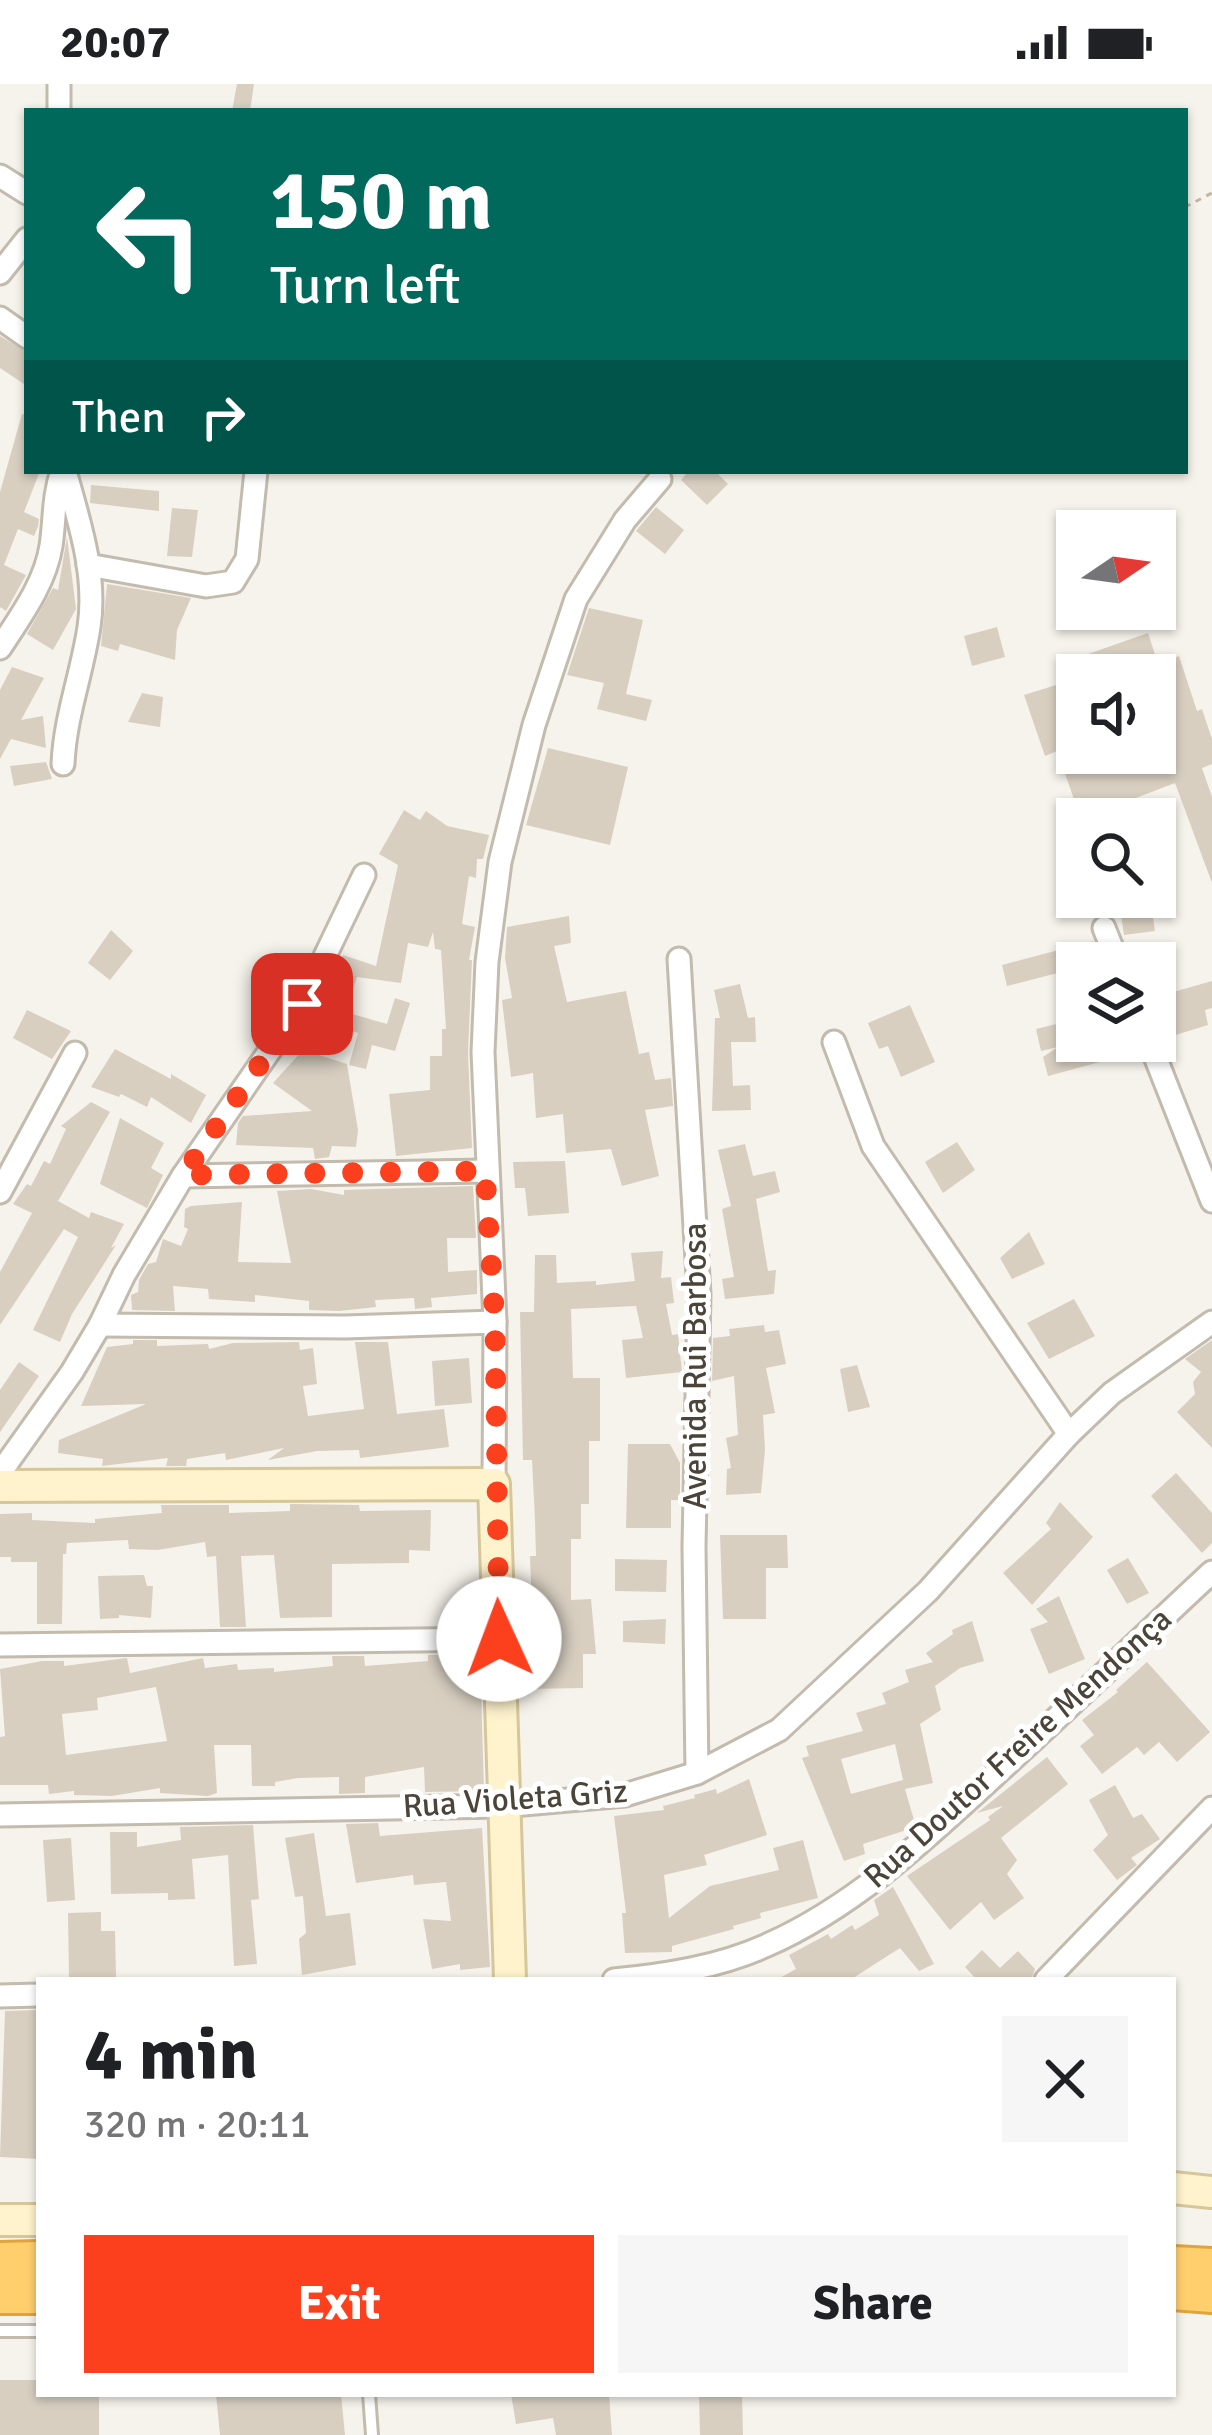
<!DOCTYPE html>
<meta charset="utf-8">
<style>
:root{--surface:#fff;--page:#f6f6f6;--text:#202124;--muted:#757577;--accent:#fc3f1d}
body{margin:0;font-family:Signika,sans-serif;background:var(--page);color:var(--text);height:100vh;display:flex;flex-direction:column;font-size:45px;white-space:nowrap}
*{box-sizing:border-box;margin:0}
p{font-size:39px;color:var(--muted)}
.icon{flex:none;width:66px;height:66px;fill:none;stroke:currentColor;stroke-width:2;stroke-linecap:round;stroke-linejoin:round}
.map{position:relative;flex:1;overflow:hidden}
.drawer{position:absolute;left:36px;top:1893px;width:1140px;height:420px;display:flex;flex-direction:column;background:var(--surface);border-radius:0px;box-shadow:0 3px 9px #0004}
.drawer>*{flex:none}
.hud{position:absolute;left:24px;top:24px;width:1164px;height:366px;border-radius:0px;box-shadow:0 3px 9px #0004;background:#00695c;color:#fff;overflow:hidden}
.needle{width:78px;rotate:77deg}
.tools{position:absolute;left:1056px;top:426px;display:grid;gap:24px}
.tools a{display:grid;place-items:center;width:120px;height:120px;border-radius:0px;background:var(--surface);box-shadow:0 3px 9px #0004;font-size:60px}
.pin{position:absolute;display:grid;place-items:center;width:102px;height:102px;color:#fff;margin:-51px;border-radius:24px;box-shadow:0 6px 18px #0006}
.me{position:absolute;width:132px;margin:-66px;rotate:358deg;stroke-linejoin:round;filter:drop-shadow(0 0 9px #0008)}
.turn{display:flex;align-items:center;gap:42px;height:252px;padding:0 48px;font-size:54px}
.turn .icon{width:156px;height:156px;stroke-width:2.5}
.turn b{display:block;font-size:84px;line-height:102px}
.then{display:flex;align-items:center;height:114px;padding:0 48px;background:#0003;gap:24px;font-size:45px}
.round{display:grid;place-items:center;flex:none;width:126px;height:126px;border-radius:0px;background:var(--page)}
.overview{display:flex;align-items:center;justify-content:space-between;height:204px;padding:0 48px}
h1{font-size:72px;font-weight:700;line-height:90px}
.action{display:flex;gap:24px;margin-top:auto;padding:24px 48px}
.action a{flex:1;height:138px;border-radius:0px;background:var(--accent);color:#fff;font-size:48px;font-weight:700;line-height:138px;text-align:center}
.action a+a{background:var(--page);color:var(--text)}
.status{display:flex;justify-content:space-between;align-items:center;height:84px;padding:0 60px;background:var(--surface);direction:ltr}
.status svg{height:33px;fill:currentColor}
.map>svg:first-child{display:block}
.building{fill:#d8cfc1;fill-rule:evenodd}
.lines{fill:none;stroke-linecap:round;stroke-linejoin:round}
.lane-casing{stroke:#c2bbae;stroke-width:16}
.street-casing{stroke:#c2bbae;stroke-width:27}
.secondary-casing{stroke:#d6c79b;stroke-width:36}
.highway-casing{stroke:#e0a43c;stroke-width:42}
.path{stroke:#c4b79f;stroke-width:3;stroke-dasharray:6 6;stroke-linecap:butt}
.lane{stroke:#fff;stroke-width:10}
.street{stroke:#fff;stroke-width:21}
.secondary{stroke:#fff3cd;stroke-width:30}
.highway{stroke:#ffcf6e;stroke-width:36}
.route{stroke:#fc3f1d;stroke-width:21;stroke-dasharray:0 37.8}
.labels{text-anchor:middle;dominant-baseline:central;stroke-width:10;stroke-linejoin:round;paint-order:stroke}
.street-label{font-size:33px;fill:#4b4439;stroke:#fff}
</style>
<div class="status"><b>20:07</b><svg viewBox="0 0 49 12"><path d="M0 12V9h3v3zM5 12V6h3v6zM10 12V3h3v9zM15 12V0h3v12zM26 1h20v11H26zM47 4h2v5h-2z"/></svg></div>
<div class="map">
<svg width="1212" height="2351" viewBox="0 0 1212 2351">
<rect width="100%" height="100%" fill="#f6f3ec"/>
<!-- building -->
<g class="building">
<path d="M237,0H254L250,27H232Z"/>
<path d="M0,252L27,268V302L0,284Z"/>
<path d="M22,330L27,331V387H40L24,428L39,435L38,442L34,452L18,445L4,481L26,491L6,527L0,523V408Z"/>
<path d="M689,387H715L728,400L707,421L681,396Z"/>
<path d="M91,401L159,407V427L90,419Z"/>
<path d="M656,423L684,446L665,470L636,447Z"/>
<path d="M172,424L198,426L192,473L167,472Z"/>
<path d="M67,453L76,525L53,566L27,550L53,504L58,506Z"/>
<path d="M107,500L191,514L177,546L175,576L120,560L118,567L101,562Z"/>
<path d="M589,524L643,536L626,610L652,616L646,637L597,625L604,599L567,591Z"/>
<path d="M997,543L1005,573L972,582L964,552Z"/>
<path d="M1148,549L1158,580L1179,572L1197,627L1202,625L1212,655V680L1202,684L1212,713V799L1175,699L1081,735L1057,667L1045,672L1024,611L1066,598L1077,631V669H1155V591H1139L1134,579L1100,591H1072L1068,577Z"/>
<path d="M12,583L44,594L21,636L43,632L46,664L11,655L0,675V606Z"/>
<path d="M142,609L163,613L160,643L128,638Z"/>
<path d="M548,664L628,683L610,761L526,741Z"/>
<path d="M46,678L52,695L14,702L10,682Z"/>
<path d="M404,726L420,736L426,727L447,742L489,751L483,775H477L476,794L469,792L462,840L475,843L469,876H472L468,969L472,1064L396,1072L389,1010L430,1006V972H442V945H446L441,866L435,865L433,848L428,863L408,859L401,899L357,893L345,928L387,940L395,914L410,919L395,967L372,961L366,985L349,981L358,949L321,937L343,871L376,882L398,781L379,770Z"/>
<path d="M1151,820L1155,847L1124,851L1120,825Z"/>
<path d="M569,832L571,859L554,862L567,918L626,907L639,970L649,968L655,996L671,994L673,1022L645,1026L659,1092L622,1102L611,1065L566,1069L563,1030L536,1034L533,989L511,993L502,916L512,914L505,874L507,843Z"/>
<path d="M111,846L133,867L110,896L88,879Z"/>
<path d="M1093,857L1101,877L1077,879V884L1007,902L1002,881Z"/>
<path d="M1212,897V924L1205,926L1208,941L1169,953L1159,912Z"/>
<path d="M740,900L748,934L755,933L756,958H731L733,1002L750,1001L751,1026L712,1027L715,934H720L714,906Z"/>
<path d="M910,921L935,978L901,993L888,962L879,965L868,939Z"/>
<path d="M27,926L71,947L52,975L13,954Z"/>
<path d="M1077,935V957H1134L1137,968L1048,992L1043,973L1058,963L1041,967L1036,945Z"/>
<path d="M115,965L171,995V990L206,1011L191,1039L151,1013L147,1023L121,1010L119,1013L91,1003Z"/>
<path d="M303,966L347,980L358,1046L356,1063L332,1062L329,1073L315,1075L313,1064L236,1061L238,1039L243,1032L312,1027L273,999Z"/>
<path d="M91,1018L110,1028L58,1117L89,1134L91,1128L124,1140L111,1164L116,1161L72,1230L60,1258L33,1246L78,1153L64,1145L0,1241V1188L32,1129L13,1120L27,1100L31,1102L44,1077L50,1080L66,1045L61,1042Z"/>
<path d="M120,1034L164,1059L151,1084L163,1091L147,1124L100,1100Z"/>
<path d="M957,1058L975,1086L943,1109L925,1078Z"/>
<path d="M745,1060L753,1092L775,1087L780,1108L756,1115L768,1187L776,1186L774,1210L725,1215L722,1195L734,1193L722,1125L731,1122L718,1066Z"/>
<path d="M565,1077L569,1129L528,1132L525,1104H515L513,1078Z"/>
<path d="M473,1102L476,1154H447L448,1188L477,1186V1210L431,1214L432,1223L415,1225L414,1214L375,1216L376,1223L339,1227L309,1226V1217L255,1211V1218L209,1215L208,1205L173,1202L175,1227L132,1226L131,1211L138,1208L139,1196L148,1180L156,1178L163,1155L181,1162L188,1145L184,1143L185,1125L191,1122L242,1118L238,1178L291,1179L277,1107L311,1105L344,1111V1106Z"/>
<path d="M1029,1148L1045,1180L1012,1195L1000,1174Z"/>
<path d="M663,1167L661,1194L671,1193L674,1219L666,1220L672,1251L678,1250L682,1288L626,1294L622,1256L643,1254L636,1222L571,1225L573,1294H600V1357H589V1420H581V1455H571V1516L591,1515L596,1570H583V1604L528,1605V1574H534L530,1472H536L535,1436L532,1376H523L520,1228H534L535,1171H556L557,1199L596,1197V1201L635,1197L631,1169Z"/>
<path d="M1074,1215L1095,1252L1049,1275L1027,1239Z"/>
<path d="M764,1241L765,1248L779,1246L786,1280L766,1284L775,1329L763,1331L765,1366L761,1409L726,1411L727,1385L731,1384L726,1354L738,1351L734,1292L712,1297L713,1254L730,1252L729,1245Z"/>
<path d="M133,1256H157V1262L208,1260L209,1265L233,1259L299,1258L300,1266L313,1264L317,1300L303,1302L308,1332L364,1325L355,1258H388L397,1330L444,1325L449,1363L360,1374L359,1366L317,1367L268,1376L284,1364L226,1376L225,1369L187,1375L186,1382H166L168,1374L102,1382L103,1375L58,1369L59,1356L146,1320L81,1322L107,1263L133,1260Z"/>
<path d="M1212,1256V1364L1177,1328L1195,1310L1193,1298L1201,1288L1185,1275Z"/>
<path d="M469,1274L472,1319L435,1322L432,1277Z"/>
<path d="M19,1278L39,1292L0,1348V1306Z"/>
<path d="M857,1281L870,1323L848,1328L840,1285Z"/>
<path d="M628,1360H670L680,1379V1416H671V1444H626Z"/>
<path d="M1176,1389L1212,1429V1459L1202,1469L1151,1412Z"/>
<path d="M1060,1418L1093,1453L1032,1521L1003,1489L1051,1445L1046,1439Z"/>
<path d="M290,1420L359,1421L360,1427L431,1426L430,1467L409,1466V1479L332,1480V1533L280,1534L274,1471L241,1472L246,1543H220L216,1472L207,1473L205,1458L158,1466L129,1465L128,1456L67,1459L66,1470H63L62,1540H37V1478H11V1473H0V1430L32,1429V1436L95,1439V1435L162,1429L161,1421H229V1429L290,1427Z"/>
<path d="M720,1451H787L788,1484H766V1535H723Z"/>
<path d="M1128,1474L1149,1509L1127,1520L1107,1486Z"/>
<path d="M615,1475L667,1476L666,1508L615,1507Z"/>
<path d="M144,1491L147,1502H153L151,1534L119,1531V1534L100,1535L98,1492Z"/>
<path d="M1059,1512L1085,1575L1049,1590L1030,1545L1048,1538L1036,1525Z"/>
<path d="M666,1535L665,1560L623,1558V1537Z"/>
<path d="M972,1537L984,1577L960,1584L935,1602L941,1626L920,1640L933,1699L905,1705L916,1743L863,1760L865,1770L844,1777L802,1674L809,1672L806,1662L863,1647L856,1629L886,1620L882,1609L909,1598L905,1586L933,1578L926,1569L953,1550L952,1546ZM895,1660L905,1705L903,1696L851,1710L841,1675Z"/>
<path d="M480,1570L484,1707L425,1708L424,1683L365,1693V1709L339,1710V1693L298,1694L275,1698V1702H252L251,1661H214L217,1709L208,1712L160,1709V1704L112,1712L74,1711V1707L49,1710L48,1701H0V1653L5,1652L0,1585L42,1577H64V1582L127,1574L130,1589L203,1574L205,1584L237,1580L238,1586L274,1584V1588L333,1582L332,1572H364L365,1582L428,1577V1571ZM156,1603L167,1657L66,1671L62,1630L98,1626L97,1614Z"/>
<path d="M1147,1578L1210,1648L1177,1678L1159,1658L1144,1671L1137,1663L1102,1690L1080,1662L1094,1651L1082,1636L1118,1608L1116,1606Z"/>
<path d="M1047,1673L1068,1700L1001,1754L1017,1776L1007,1790L1024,1814L994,1836L981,1818L950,1846L907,1792L990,1736L988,1733L1003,1722L977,1729Z"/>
<path d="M749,1695L767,1751L704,1771L707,1781L664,1791L669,1834L710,1802L779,1786L773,1764L803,1756L818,1814L760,1829L761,1834L733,1842L734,1845L672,1862V1868L625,1869L622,1829H626L614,1732L664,1726L663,1722L695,1714L694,1711L716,1705L717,1710Z"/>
<path d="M1115,1701L1133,1734L1142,1730L1160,1755L1131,1774L1137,1781L1117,1796L1093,1766L1108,1751L1089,1716Z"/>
<path d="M378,1739L380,1752L482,1744L490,1883L460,1886V1880L432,1885L423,1835L451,1837L446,1798L414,1801L413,1791L356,1799L346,1740Z"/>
<path d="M253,1741L259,1815L251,1816L257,1880L234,1882L228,1771L192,1775L195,1815L168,1816V1809L111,1810L110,1748H137V1763L181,1756L180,1743Z"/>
<path d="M314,1749L326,1832L350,1829L356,1881L302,1891L299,1855L306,1849L303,1812L295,1813L285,1754Z"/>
<path d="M71,1754L75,1816L47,1818L43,1756Z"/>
<path d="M893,1803L934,1880L919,1887L900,1864L850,1896H776L796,1885L789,1871L828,1850L831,1855L852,1841L855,1846L879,1831L874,1816Z"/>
<path d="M101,1828V1847H115L116,1894H69L68,1829Z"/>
<path d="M982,1866L1000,1884L1018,1867L1035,1885L1031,1896H977L965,1883Z"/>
<path d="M39,1926V2075L0,2073L5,1927Z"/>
<path d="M0,2296H39V2310H99V2351H0Z"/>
<path d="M216,2310H341L345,2351H220Z"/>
<path d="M511,2310H609L612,2351H556L553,2334L516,2340Z"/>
<path d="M699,2310H742L743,2351H700Z"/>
</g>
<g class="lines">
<!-- lane casing -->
<g class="lane-casing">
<g id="lane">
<path d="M0,2247H39"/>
<path d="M369,2310L372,2351"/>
</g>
</g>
<!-- street casing -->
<g class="street-casing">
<g id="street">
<path d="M59,0V27"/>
<path d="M0,92L27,109"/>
<path d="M0,189L27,155"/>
<path d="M0,234L27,253"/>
<path d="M88,481L206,502L233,498L247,475L256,387"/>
<path d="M0,564C20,533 45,500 51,462C55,436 53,413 62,387"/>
<path d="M63,680C65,632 82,590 89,543C97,491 79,437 65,387"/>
<path d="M1104,844L1118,879"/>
<path d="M679,875L699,1210L694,1463L697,1689"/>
<path d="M1149,957L1212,1117"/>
<path d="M834,958L873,1062L1069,1350"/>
<path d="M183,1092L486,1087"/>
<path d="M0,1108L75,969"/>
<path d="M100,1241L345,1243L495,1238"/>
<path d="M0,1389L72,1288L100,1241L124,1191L183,1092L302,920L364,791"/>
<path d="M494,1400L495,1238L483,968L487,878L500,778L534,641L576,515L625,436L660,395"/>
<path d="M0,1561L499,1555"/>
<path d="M0,1731L501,1722L625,1711L697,1689L779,1646L928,1507L1069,1350L1112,1309L1212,1238"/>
<path d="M614,1896C665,1891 718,1883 765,1862C857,1822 932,1749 1005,1682C1075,1618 1143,1552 1212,1488"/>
<path d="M1046,1896L1212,1724"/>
<path d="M0,1912L39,1911"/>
</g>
</g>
<!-- secondary casing -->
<g class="secondary-casing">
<g id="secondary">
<path d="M0,1402L494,1400L510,1896"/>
<path d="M1173,2104L1212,2108"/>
<path d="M0,2136H39"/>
</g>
</g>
<!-- highway casing -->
<g class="highway-casing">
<g id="highway">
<path d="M0,2177L39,2176"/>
<path d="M1173,2181L1212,2183"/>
<path d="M1173,2207L1212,2210"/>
<path d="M0,2211H39"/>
</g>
</g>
<!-- path -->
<path class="path" d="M1185,123L1212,109"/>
<!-- lane -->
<use href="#lane" class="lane"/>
<!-- street -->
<use href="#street" class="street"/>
<!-- secondary -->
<use href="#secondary" class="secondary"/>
<!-- highway -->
<use href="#highway" class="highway"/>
</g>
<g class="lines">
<!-- route -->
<path class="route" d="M302,920L183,1091L485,1087L495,1238L499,1555"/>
</g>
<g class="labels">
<!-- street labels -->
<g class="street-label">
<text transform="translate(695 1282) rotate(-90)">Avenida Rui Barbosa</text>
<text transform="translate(1018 1664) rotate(-42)">Rua Doutor Freire Mendonça</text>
<text transform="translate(515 1715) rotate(-4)">Rua Violeta Griz</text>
</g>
</g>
</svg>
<div class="tools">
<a><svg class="needle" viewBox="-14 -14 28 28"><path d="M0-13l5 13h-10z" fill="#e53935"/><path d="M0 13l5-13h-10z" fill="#757577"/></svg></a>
<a><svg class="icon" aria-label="sound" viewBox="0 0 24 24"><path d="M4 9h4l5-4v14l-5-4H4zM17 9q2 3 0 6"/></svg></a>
<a><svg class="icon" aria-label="search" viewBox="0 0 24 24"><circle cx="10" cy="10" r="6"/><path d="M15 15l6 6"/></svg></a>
<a><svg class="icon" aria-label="layers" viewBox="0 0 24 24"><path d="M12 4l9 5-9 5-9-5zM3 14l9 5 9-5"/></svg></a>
</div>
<div class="pin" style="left:302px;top:920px;background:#d93025"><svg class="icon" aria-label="arrive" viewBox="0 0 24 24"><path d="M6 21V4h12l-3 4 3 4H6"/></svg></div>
<svg class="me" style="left:499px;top:1555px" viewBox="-20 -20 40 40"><circle r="19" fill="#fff"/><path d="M0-13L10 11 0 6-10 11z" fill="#fc3f1d"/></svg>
<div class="hud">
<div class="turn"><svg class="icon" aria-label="left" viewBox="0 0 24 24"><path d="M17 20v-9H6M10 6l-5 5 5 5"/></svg><div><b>150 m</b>Turn left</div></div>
<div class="then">Then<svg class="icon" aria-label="right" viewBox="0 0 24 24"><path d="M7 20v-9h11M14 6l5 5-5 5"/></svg></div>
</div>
<section class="drawer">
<div class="overview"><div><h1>4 min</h1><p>320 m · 20:11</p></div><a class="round"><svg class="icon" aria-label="close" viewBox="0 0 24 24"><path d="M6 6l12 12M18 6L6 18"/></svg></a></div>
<div class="action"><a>Exit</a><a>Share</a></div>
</section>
</div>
